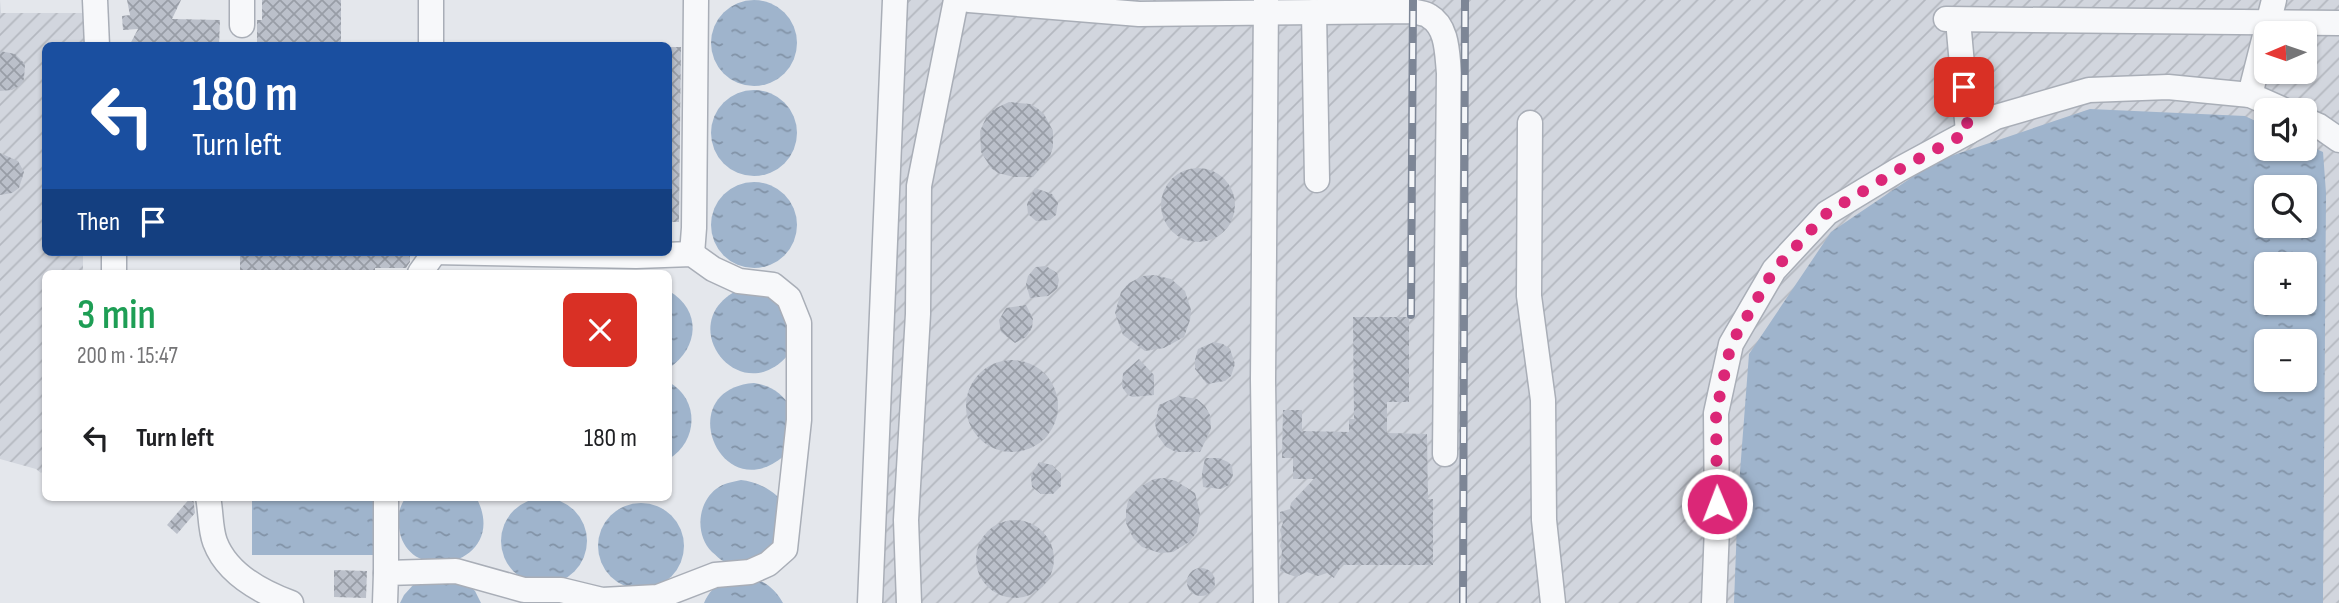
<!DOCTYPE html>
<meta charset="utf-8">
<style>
:root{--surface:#fff;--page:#f2f2f2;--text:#202124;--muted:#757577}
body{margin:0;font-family:"Sofia Sans Condensed",sans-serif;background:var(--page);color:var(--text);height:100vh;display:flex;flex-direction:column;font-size:26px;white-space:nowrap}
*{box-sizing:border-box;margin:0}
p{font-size:23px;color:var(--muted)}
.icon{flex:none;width:38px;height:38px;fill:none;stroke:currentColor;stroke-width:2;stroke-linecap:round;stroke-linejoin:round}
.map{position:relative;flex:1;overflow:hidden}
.side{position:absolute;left:42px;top:270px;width:630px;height:231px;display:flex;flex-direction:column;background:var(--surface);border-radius:10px;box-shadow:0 2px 5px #0004}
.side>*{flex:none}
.top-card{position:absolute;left:42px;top:42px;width:630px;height:214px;border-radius:10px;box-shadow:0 2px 5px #0004;background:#1a4fa0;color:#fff;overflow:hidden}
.needle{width:46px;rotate:268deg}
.controls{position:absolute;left:2254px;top:21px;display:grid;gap:14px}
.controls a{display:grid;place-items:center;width:63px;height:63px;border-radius:10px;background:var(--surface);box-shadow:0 2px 5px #0004;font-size:35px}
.pin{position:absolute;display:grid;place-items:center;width:60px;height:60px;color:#fff;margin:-30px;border-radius:14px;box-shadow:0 4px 10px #0006}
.me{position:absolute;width:77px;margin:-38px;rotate:359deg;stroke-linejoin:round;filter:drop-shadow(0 0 5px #0008)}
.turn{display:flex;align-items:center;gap:24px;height:147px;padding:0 35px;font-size:32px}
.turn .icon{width:91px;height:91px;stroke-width:2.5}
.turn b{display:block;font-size:49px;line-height:60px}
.then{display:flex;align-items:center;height:66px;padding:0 35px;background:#0003;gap:14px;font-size:26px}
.round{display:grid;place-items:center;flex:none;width:74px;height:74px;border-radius:10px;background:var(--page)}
.head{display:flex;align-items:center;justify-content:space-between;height:119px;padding:0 35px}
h1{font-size:42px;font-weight:600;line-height:52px;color:#1e9e55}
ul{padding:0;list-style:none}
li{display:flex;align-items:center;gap:21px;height:98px;padding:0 35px}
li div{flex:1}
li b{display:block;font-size:26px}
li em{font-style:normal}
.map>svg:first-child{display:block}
.industrial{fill:url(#industrial-furrows);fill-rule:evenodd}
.water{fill:url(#water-ripples);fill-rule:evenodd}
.building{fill:url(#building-cross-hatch)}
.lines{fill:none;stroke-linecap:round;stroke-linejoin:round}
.minor-casing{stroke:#a9aeb7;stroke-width:27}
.minor{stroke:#f7f8fa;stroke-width:24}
.rail-casing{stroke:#7d8696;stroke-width:8}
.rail{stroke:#f4f6f9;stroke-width:5;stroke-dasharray:16;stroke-linecap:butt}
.route{stroke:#db2777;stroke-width:12;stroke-dasharray:0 21.6}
</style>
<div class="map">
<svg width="2339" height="603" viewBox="0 0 2339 603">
<defs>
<pattern id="industrial-furrows" width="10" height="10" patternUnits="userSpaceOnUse" patternTransform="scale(1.75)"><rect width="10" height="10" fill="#d2d6de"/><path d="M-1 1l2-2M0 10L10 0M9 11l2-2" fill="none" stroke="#b4b8c0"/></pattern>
<pattern id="water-ripples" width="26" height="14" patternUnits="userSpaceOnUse" patternTransform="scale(1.75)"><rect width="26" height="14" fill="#9fb4cc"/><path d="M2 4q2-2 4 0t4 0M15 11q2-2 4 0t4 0" fill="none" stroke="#8293a7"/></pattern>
<pattern id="building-cross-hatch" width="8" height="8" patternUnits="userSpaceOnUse" patternTransform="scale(1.75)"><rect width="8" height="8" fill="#bbc0ca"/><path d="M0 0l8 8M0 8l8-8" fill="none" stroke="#989da6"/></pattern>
</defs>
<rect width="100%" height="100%" fill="#e4e7ec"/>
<!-- industrial -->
<g class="industrial">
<path d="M0,0L1,13H84V45L46,46V252H83V273H46V468L41,473L36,469L0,459Z"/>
<path d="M908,0H2339V603H879ZM2266,33H2305V72H2266ZM2266,110H2305V149H2266ZM2266,187H2305V226H2266ZM2266,264H2305V303H2266ZM2266,341H2305V380H2266Z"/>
</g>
<!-- water -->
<g class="water">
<circle cx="754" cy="43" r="43"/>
<circle cx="754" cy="133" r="43"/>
<path d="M2090,109L2245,116L2266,126V149H2305V144L2323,152L2326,193L2323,603H1734L1738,498L1749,354L1831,232L1936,161ZM2266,187H2305V226H2266ZM2266,264H2305V303H2266ZM2266,341H2305V380H2266Z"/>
<circle cx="754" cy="225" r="43"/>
<path d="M745,287L787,303L788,355C738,413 667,317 745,287Z"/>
<path d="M669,291C702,310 699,348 669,368Z"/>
<path d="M669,382C700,400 698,441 669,459Z"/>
<path d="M754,383C772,386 782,393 792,409L784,456C720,510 671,389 754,383Z"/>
<path d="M741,480C760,482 792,497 785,522C782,534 774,547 768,558C756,559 737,565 725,562C720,560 716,555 712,552C695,535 697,504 716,489C724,483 732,482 741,480Z"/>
<path d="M252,497H381L380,555H252Z"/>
<path d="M406,497H476C512,564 407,589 399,528C397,517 399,507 406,497Z"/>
<circle cx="544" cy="541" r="43"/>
<circle cx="641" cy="546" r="43"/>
<path d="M752,577C766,582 776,590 783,603H704C714,580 730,580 752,577Z"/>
<path d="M464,581L475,591L481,603H400L404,595L414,584Z"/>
</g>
<!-- building -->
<g class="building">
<path d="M127,0H181L172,19L220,20L219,46H129L138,29L123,30L122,16L130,15Z"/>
<path d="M262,0H341V46H257V20H262Z"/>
<path d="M668,47H681L679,222H668Z"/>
<path d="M0,51L15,54L25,64L24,79L21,85L12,90L0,91Z"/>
<path d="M1009,102L1030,104L1037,108L1044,114L1053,131V147L1050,156L1033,177H1014L998,173L991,168L981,152L980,131L986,118L994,109Z"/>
<path d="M0,153L18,161L24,172L19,188L12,193L0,195Z"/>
<circle cx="1198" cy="205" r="37"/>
<path d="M1035,188L1052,194L1058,203L1056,215L1050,220L1036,221L1028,214L1027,204Z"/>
<path d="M240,252H410V262L406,268H375V273H240Z"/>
<path d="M1046,266L1057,273L1059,280L1057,289L1048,296L1030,298L1026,284L1028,276L1036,267Z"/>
<path d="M1154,275L1171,279L1185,291L1191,310L1190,320L1184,337L1164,348L1145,351L1123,335L1115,313L1121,292L1129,283L1143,276Z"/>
<path d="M1026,305L1033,319L1032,328L1026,337L1015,343L1001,332L999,320L1006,308Z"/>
<path d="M1353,317H1409V402H1387V433L1427,434L1428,499H1433V565H1342L1334,578L1327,573L1318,576L1307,572L1296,577L1280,571L1282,551L1280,546L1282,538L1280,530L1283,523L1280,519V512L1290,509L1291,503L1314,479H1293V458H1282L1283,410H1302V431L1349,432V419H1354Z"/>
<path d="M1214,342L1223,344L1230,349L1235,364L1231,376L1225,381L1207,384L1195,369V360L1198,349Z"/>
<path d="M1139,359L1154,375V395L1132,397L1127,394L1122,387L1123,373Z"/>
<circle cx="1012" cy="406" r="46"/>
<path d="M1179,396L1197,399L1205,406L1210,415L1211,429L1200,452H1176L1166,447L1158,436L1155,424L1159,405Z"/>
<path d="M1205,458H1219L1228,462L1232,466L1233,475L1229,485L1221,489L1203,487L1202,473Z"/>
<path d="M1039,462L1052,465L1061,474V486L1053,494H1041L1032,487L1031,476Z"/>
<path d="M1164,478L1176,481L1195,493L1200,513L1197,532L1189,542L1173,552L1160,553L1142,547L1133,538L1126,523V511L1128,501L1138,488L1154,479Z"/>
<path d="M191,497H193L195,513L177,534L167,525Z"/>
<circle cx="1015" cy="559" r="39"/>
<circle cx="1201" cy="582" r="14"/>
<path d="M334,570L367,571L366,598L334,597Z"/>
</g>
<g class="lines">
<!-- minor casing -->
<g class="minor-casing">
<g id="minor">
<path d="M95,0L97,46"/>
<path d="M242,0V25"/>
<path d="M431,0V46"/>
<path d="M969,0L1139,14L1413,11C1417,13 1425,13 1429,16C1448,27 1447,54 1449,73L1445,454"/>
<path d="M1266,0L1263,380L1266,603"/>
<path d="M1314,12L1317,180"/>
<path d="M1946,19L2339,23"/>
<path d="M1958,20L1968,132"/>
<path d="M2250,95L2274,0"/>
<path d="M2305,120L2319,126L2339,140"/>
<path d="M1530,123L1529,296L1543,400L1544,520L1553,603"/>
<path d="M114,252V273"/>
<path d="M692,254L694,228L696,0"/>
<path d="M420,273L434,253"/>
<path d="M208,497C211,511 210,529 215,542C227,574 261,592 291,603"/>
<path d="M386,497V573"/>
<path d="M385,603L386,573L456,571L524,590H561L602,600L658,597L715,575L750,572L768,564L785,549L799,420V323L789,298L773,285L739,281L713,269L692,254L636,256L434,252"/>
<path d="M870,603L895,0"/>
<path d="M909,603L906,520L918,314L919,186L956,0"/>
<path d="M1714,603L1717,527L1716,413L1731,344L1774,270L1827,213L1898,170L1996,117L2089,90L2168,87L2250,95L2284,110"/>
</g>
</g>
<!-- minor -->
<use href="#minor" class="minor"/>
<!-- rail casing -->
<g class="rail-casing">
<g id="rail">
<path d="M1411,315L1413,0"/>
<path d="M1463,603L1465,0"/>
</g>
</g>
<!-- rail -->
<use href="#rail" class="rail"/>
</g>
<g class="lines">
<!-- route -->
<path class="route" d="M1717,504L1716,413L1731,344L1774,270L1827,213L1898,170L1968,132L1964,87"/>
</g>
</svg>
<div class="controls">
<a><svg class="needle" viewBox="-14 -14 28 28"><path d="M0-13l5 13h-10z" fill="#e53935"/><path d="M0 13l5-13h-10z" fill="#757577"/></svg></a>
<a><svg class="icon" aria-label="sound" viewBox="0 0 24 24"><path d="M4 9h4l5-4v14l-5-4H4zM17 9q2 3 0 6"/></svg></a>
<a><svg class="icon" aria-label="search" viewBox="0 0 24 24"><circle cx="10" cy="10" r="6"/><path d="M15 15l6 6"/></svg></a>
<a>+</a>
<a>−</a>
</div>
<div class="pin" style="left:1964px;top:87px;background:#d93025"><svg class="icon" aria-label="arrive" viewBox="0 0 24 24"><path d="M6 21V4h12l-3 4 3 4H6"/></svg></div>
<svg class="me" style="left:1717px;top:504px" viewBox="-20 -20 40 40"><circle r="17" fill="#db2777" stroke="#fff" stroke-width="3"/><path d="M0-11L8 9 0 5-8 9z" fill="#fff"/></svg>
<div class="top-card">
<div class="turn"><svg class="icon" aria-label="left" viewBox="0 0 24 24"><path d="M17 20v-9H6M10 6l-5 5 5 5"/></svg><div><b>180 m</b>Turn left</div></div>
<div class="then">Then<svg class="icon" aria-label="arrive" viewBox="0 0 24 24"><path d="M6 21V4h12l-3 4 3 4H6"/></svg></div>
</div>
<section class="side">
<div class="head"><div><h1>3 min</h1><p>200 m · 15:47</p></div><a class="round" style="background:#d93025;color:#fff"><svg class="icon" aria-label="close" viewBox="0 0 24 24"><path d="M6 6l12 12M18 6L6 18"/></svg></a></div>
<ul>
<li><svg class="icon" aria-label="left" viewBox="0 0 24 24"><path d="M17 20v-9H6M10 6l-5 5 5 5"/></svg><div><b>Turn left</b></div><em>180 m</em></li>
</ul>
</section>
</div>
